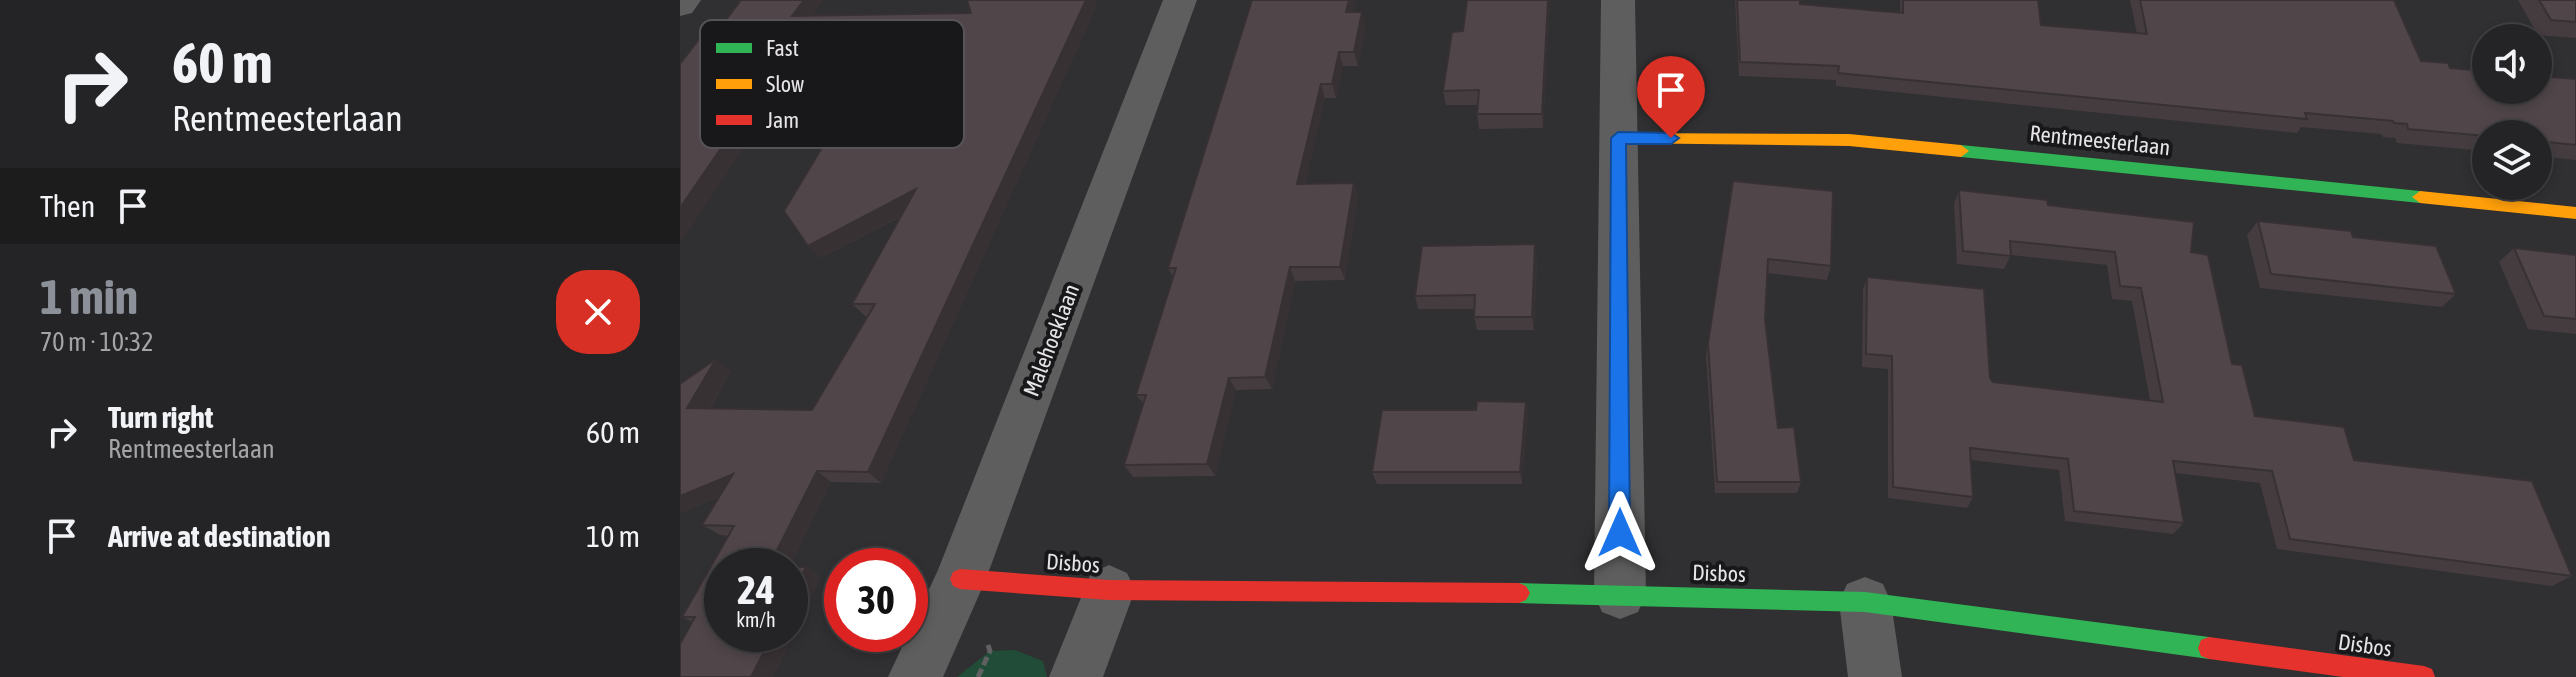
<!DOCTYPE html>
<meta charset="utf-8">
<style>
:root{--surface:#242325;--page:#302f32;--text:#f1f3f6;--muted:#a3a4a7;--line:#414042;--accent:#8c9099}
body{margin:0;font-family:"Asap Condensed",sans-serif;background:var(--page);color:var(--text);height:100vh;display:flex;flex-direction:column;font-size:30px;white-space:nowrap}
*{box-sizing:border-box;margin:0}
p{font-size:26px;color:var(--muted)}
.icon{flex:none;width:44px;height:44px;fill:none;stroke:currentColor;stroke-width:2;stroke-linecap:round;stroke-linejoin:round}
.map{position:relative;flex:1;overflow:hidden}
.sheet{display:flex;flex-direction:column;background:var(--surface);width:680px}
.sheet>*{flex:none}
.hud{background:#242325;color:var(--text);overflow:hidden}
.fabs{position:absolute;left:1792px;top:24px;display:grid;gap:16px}
.fabs a{display:grid;place-items:center;width:80px;height:80px;border-radius:50%;background:var(--surface);box-shadow:0 4px 12px #0003,0 0 0 2px var(--line);font-size:40px}
.speed{position:absolute;left:24px;top:548px;display:flex;gap:16px;font-size:40px;font-weight:700;text-align:center}
.speed>*{display:grid;place-content:center;width:104px;height:104px;border-radius:50%;background:var(--surface);box-shadow:0 4px 12px #0003,0 0 0 2px var(--line);line-height:1}
.speed small{font-size:20px;font-weight:400}
.speed .limit{border:12px solid #d22;background:#fff;color:#111}
.pin{position:absolute;display:grid;place-items:center;width:68px;height:68px;color:#fff;margin:-82px -34px;border-radius:50% 50% 50% 0;rotate:-45deg;box-shadow:0 0 8px #0007}
.pin .icon{rotate:45deg}
.me{position:absolute;width:88px;margin:-44px;rotate:0deg;stroke-linejoin:round;filter:drop-shadow(0 0 6px #0008)}
.turn{display:flex;align-items:center;gap:28px;height:168px;padding:0 40px;font-size:36px}
.turn .icon{width:104px;height:104px;stroke-width:2.5}
.turn b{display:block;font-size:56px;line-height:68px}
.then{display:flex;align-items:center;height:76px;padding:0 40px;background:#0003;gap:16px;font-size:30px}
.round{display:grid;place-items:center;flex:none;width:84px;height:84px;border-radius:32px;background:var(--page)}
.summary{display:flex;align-items:center;justify-content:space-between;height:136px;padding:0 40px}
h1{font-size:48px;font-weight:700;line-height:60px;color:var(--accent)}
ul{padding:0;list-style:none}
li{display:flex;align-items:center;gap:24px;height:104px;padding:0 40px}
li div{flex:1}
li b{display:block;font-size:30px}
li em{font-style:normal}
main{display:flex;flex:1;min-height:0}
.map>svg:first-child{display:block}
.green{fill:#204c38}
.lines{fill:none;stroke-linecap:round;stroke-linejoin:round}
.path{stroke:#605f61;stroke-width:5;stroke-dasharray:9 4;stroke-linecap:butt}
.street{fill:#5f5e5f;fill-rule:evenodd}
.fast{fill:#30b455;fill-rule:evenodd}
.slow{fill:#ff9f0a;fill-rule:evenodd}
.jam{fill:#e5322d;fill-rule:evenodd}
.wall{fill:#453c40}
.shaded-wall{fill:#383134}
.building{fill:#50464a;stroke:#383134;stroke-width:2}
.route{fill:#1a73e8;stroke:#114b97;stroke-width:2}
.labels{text-anchor:middle;dominant-baseline:central;stroke-width:8;stroke-linejoin:round;paint-order:stroke}
.street-label{font-size:22px;fill:#e6e4e7;stroke:#181719}
.key{fill:#181719;stroke:#565457;stroke-width:2}
.key-label{font-size:22px;fill:#e6e4e7}
</style>
<main>
<section class="sheet">
<div class="hud">
<div class="turn"><svg class="icon" aria-label="right" viewBox="0 0 24 24"><path d="M7 20v-9h11M14 6l5 5-5 5"/></svg><div><b>60 m</b>Rentmeesterlaan</div></div>
<div class="then">Then<svg class="icon" aria-label="arrive" viewBox="0 0 24 24"><path d="M6 21V4h12l-3 4 3 4H6"/></svg></div>
</div>
<div class="summary"><div><h1>1 min</h1><p>70 m · 10:32</p></div><a class="round" style="background:#d93025;color:#fff"><svg class="icon" aria-label="close" viewBox="0 0 24 24"><path d="M6 6l12 12M18 6L6 18"/></svg></a></div>
<ul>
<li><svg class="icon" aria-label="right" viewBox="0 0 24 24"><path d="M7 20v-9h11M14 6l5 5-5 5"/></svg><div><b>Turn right</b><p>Rentmeesterlaan</p></div><em>60 m</em></li>
<li><svg class="icon" aria-label="arrive" viewBox="0 0 24 24"><path d="M6 21V4h12l-3 4 3 4H6"/></svg><div><b>Arrive at destination</b></div><em>10 m</em></li>
</ul>
</section>
<div class="map">
<svg width="1896" height="677" viewBox="0 0 1896 677">
<rect width="100%" height="100%" fill="#302f31"/>
<!-- green -->
<path class="green" d="M335,650L363,661L367,677H277L310,651Z"/>
<g class="lines">
<!-- path -->
<path class="path" d="M298,677L310,651L308,645"/>
<!-- street -->
<g class="street">
<path d="M0,0H21L12,13L0,16Z"/>
<path d="M483,0H517L306,579L263,677H208L258,570Z"/>
<path d="M921,0H955L966,594L958,612L940,619L922,612L914,594Z"/>
<path d="M429,565L447,573L455,590L423,677H369L411,573Z"/>
<path d="M1185,577L1203,584L1211,602L1222,677H1168L1159,602L1167,584Z"/>
</g>
<!-- fast -->
<g class="fast">
<path d="M1281,145L1740,191L1748,197L1740,203L1281,157L1273,151Z"/>
<path d="M839,583L1185,592L1529,637L1537,640L1540,648L1537,656L1529,659L1185,612L839,603L832,600L828,593L832,586Z"/>
</g>
<!-- slow -->
<g class="slow">
<path d="M938,133L1169,134L1281,145L1289,151L1281,157L1169,146L938,143L930,138Z"/>
<path d="M1740,191L1896,207V219L1740,203L1732,197Z"/>
</g>
<!-- jam -->
<g class="jam">
<path d="M280,569L429,580L839,583L846,586L850,593L846,600L839,603L429,600L280,589L273,586L270,579L273,572Z"/>
<path d="M1529,637L1744,666L1752,669L1755,677H1663L1529,659L1521,656L1518,648L1521,640Z"/>
</g>
</g>
<!-- wall -->
<g class="wall">
<path d="M676,0L673,12L686,26L678,66H663L656,98H645L625,184L674,183L678,197L665,280L615,281L592,389L556,390L535,476L453,477L444,465L463,403L456,395L493,277L488,268Z"/>
<path d="M870,0L863,128L799,129L797,114L798,105H766L763,91L783,31Z"/>
<path d="M1055,0H1120V4L1220,13V0H1358L1361,25L1457,34L1450,0H1714L1741,61L1770,68L1896,79V160L1858,156V134H1806V151L1717,143L1715,138L1703,137L1701,134L1621,127L1617,133L1156,86V80L1059,76Z"/>
<path d="M1838,0H1896V38L1858,35Z"/>
<path d="M417,5L201,483L151,482L110,566H42L126,567L141,577L93,677H0L13,622L2,617L49,536L40,535L22,525L39,497L0,513V384L51,371L30,409L132,410L188,316H185L172,304L222,216L141,258L153,130L73,133L0,243L39,29L133,15L291,13Z"/>
<path d="M1053,181L1151,266L1147,280L1087,273L1085,320L1098,428L1121,482L1117,493H1035L1026,356Z"/>
<path d="M1279,190L1368,205L1511,252L1552,364L1575,416L1674,460L1892,576L1872,586L1597,549L1580,483L1495,473L1504,523L1493,534L1385,521L1379,470L1291,460L1293,497L1287,508L1208,498V369L1182,367L1183,290L1187,277L1313,382L1470,401L1452,301L1432,299L1427,265L1331,255L1324,269L1277,264L1274,204Z"/>
<path d="M1578,221L1673,237L1776,294L1762,307L1580,288L1567,235Z"/>
<path d="M1834,248L1896,255V334L1848,329L1819,262Z"/>
<path d="M857,258L854,330H797L794,317V309H738L735,296Z"/>
<path d="M848,414L842,484H697L692,472Z"/>
</g>
<!-- shaded-wall -->
<g class="shaded-wall">
<path d="M124,0H144L123,29L112,16Z"/>
<path d="M406,0H415L417,5L201,483L188,472Z"/>
<path d="M669,0H676L670,26L666,12Z"/>
<path d="M868,0H870L863,128L862,114Z"/>
<path d="M682,12L686,26L678,66L674,52Z"/>
<path d="M659,52L663,66L656,98L652,84Z"/>
<path d="M641,84L645,98L622,198L617,184Z"/>
<path d="M61,119L73,133L0,243V208Z"/>
<path d="M674,183L678,197L665,280L660,267Z"/>
<path d="M236,189L247,202L141,258L128,246Z"/>
<path d="M855,244L857,258L854,330L852,317Z"/>
<path d="M610,267L615,281L592,389L585,377Z"/>
<path d="M36,359L51,371L23,420L7,408Z"/>
<path d="M549,378L556,390L535,476L527,464Z"/>
<path d="M846,402L848,414L842,484L840,472Z"/>
<path d="M137,471L151,482L110,566H89Z"/>
<path d="M53,474L69,484L0,513V496Z"/>
<path d="M126,567L141,577L93,677H71L93,634H110V599Z"/>
</g>
<!-- building -->
<g class="building">
<path d="M61,0H124L112,16L291,13L287,0H406L188,472L137,471L89,566H42V634H93L71,677H0V644L15,617H2L54,526L22,525L53,474L0,496V384L36,359L7,408L132,410L195,304H172L236,189L128,246L104,211L161,116L61,119L0,208V64L27,29H39Z"/>
<path d="M572,0H669L666,12H682L674,52H659L652,84H641L617,184L674,183L660,267H610L585,377L549,378L527,464L444,465L466,395H456L496,268H488Z"/>
<path d="M787,0H868L862,114H797L799,90L763,91L772,32L783,31Z"/>
<path d="M1057,0H1120V4L1223,13V0H1358L1361,25L1467,34L1460,0H1714L1741,61L1768,63L1770,68L1806,71V90H1858V76L1896,79V145L1858,141V134H1806V136L1728,129L1727,124L1714,123L1713,121L1625,113L1627,119L1158,73L1159,66L1060,62Z"/>
<path d="M1859,0H1896V22L1871,20Z"/>
<path d="M1053,181L1153,191L1151,266L1088,259L1085,320L1098,428L1114,427L1121,482H1037L1028,343Z"/>
<path d="M1279,190L1367,200L1368,205L1514,222L1511,252L1528,255L1552,364L1562,365L1575,416L1664,427L1674,460L1852,481L1892,576L1610,539L1592,471L1493,461L1504,523L1394,511L1388,459L1290,448L1293,497L1213,487L1212,356L1186,354L1187,277L1304,289L1310,378L1313,382L1483,402L1461,288L1440,286L1435,252L1330,241L1331,256L1283,251Z"/>
<path d="M1578,221L1671,231L1673,237L1756,246L1776,294L1591,274Z"/>
<path d="M855,244L852,317H794L795,295L735,296L742,246Z"/>
<path d="M1834,248L1896,255V319L1864,316Z"/>
<path d="M797,401L846,402L840,472H692L702,410H796Z"/>
<path d="M110,567H126L110,599Z"/>
</g>
<!-- route -->
<path class="route" d="M938,132L991,133L999,138L991,144H946L950,533L947,540L940,543L932,540L929,533L931,138Z"/>
<g class="labels">
<!-- street labels -->
<g class="street-label">
<text transform="translate(1420 140) rotate(6)">Rentmeesterlaan</text>
<text transform="translate(371 340) rotate(-69)">Malehoeklaan</text>
<text transform="translate(393 563) rotate(4)">Disbos</text>
<text transform="translate(1039 573) rotate(2)">Disbos</text>
<text transform="translate(1685 645) rotate(8)">Disbos</text>
</g>
</g>
<!-- legend -->
<rect x="20" y="20" width="264" height="128" rx="12" class="key"/>
<rect x="36" y="43" width="36" height="10" fill="#30b455"/>
<rect x="36" y="79" width="36" height="10" fill="#ff9f0a"/>
<rect x="36" y="115" width="36" height="10" fill="#e5322d"/>
<g class="key-label">
<text x="86" y="56">Fast</text>
<text x="86" y="92">Slow</text>
<text x="86" y="128">Jam</text>
</g>
</svg>
<div class="fabs">
<a><svg class="icon" aria-label="sound" viewBox="0 0 24 24"><path d="M4 9h4l5-4v14l-5-4H4zM17 9q2 3 0 6"/></svg></a>
<a><svg class="icon" aria-label="layers" viewBox="0 0 24 24"><path d="M12 4l9 5-9 5-9-5zM3 14l9 5 9-5"/></svg></a>
</div>
<div class="speed"><div>24<small>km/h</small></div><div class="limit">30</div></div>
<div class="pin" style="left:991px;top:138px;background:#d93025"><svg class="icon" aria-label="arrive" viewBox="0 0 24 24"><path d="M6 21V4h12l-3 4 3 4H6"/></svg></div>
<svg class="me" style="left:940px;top:533px" viewBox="-20 -20 40 40"><path d="M0-17L14 15 0 8-14 15z" fill="#1a73e8" stroke="#fff" stroke-width="4"/></svg>
</div>
</main>
